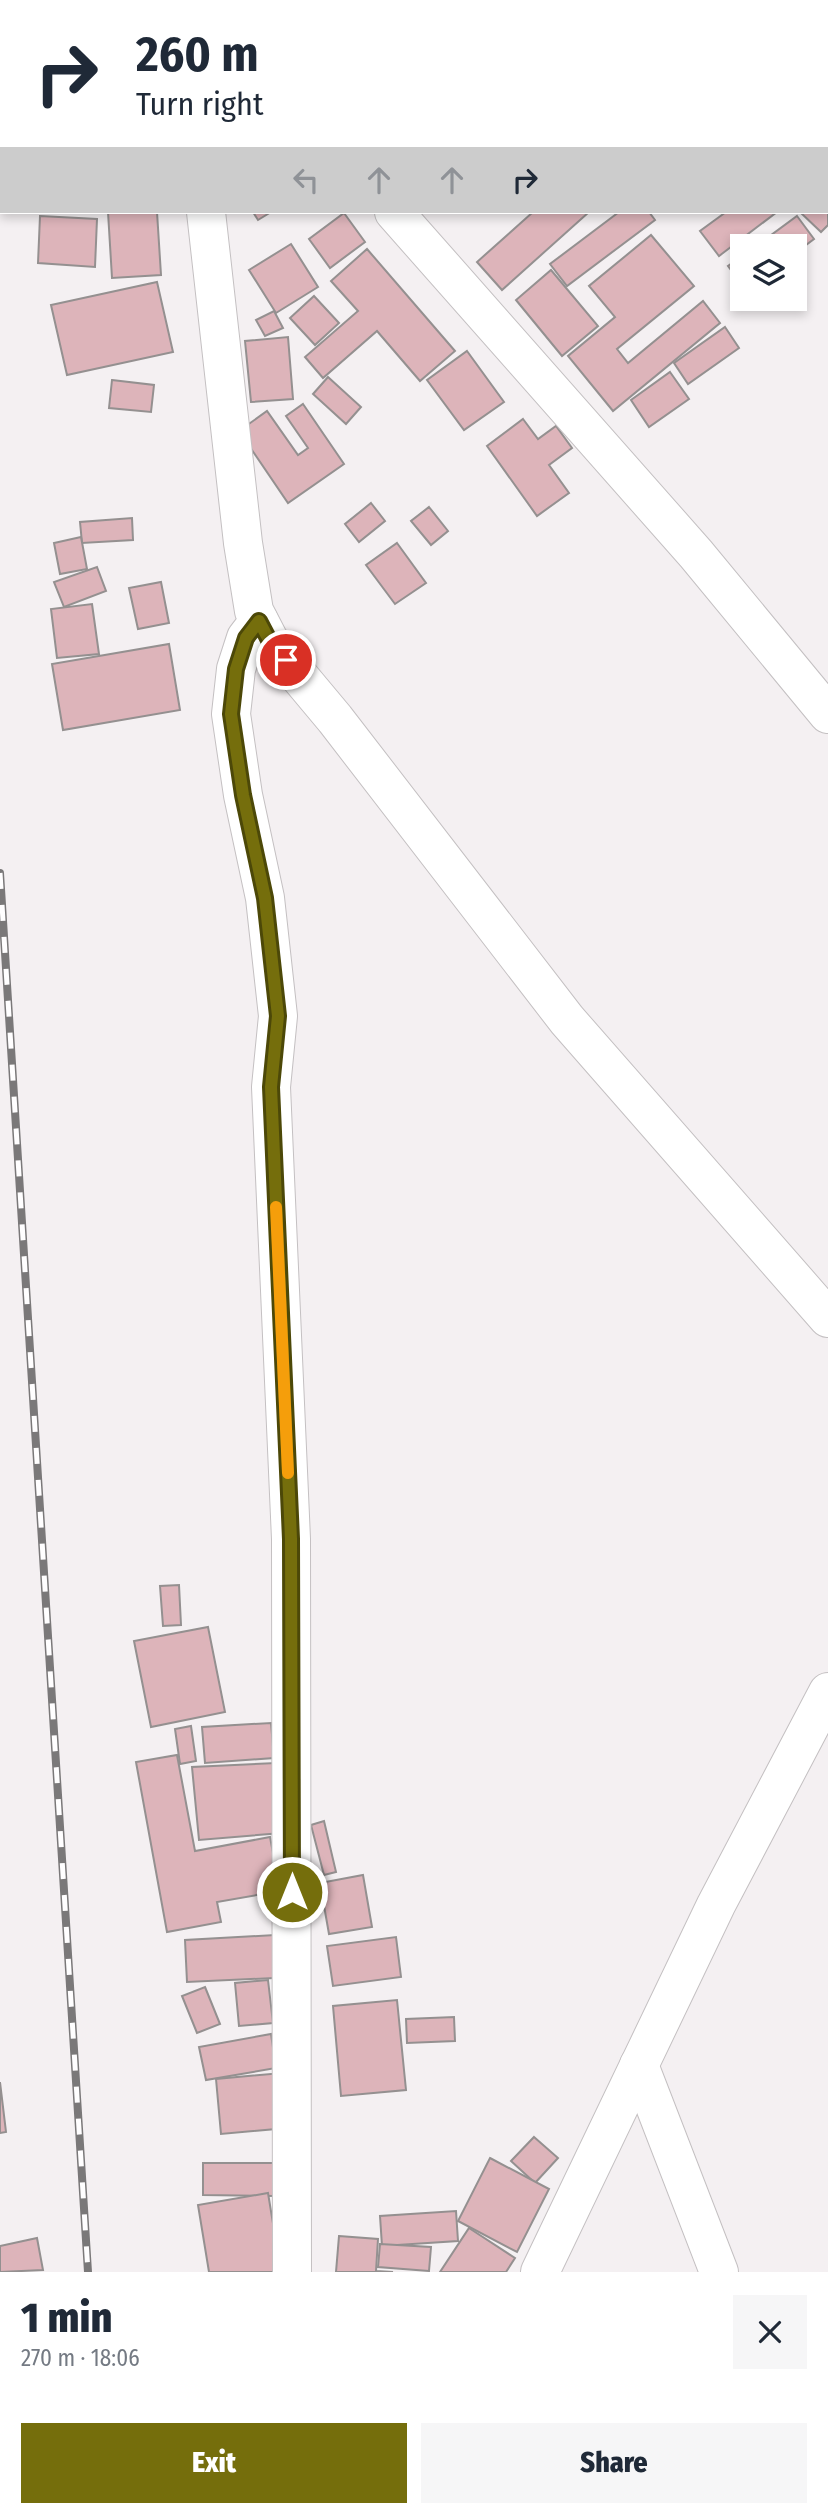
<!DOCTYPE html>
<meta charset="utf-8">
<style>
:root{--surface:#fff;--page:#f6f6f7;--text:#1f2937;--muted:#747a83;--accent:#756e0c}
body{margin:0;font-family:"Fira Sans Condensed",sans-serif;background:var(--page);color:var(--text);height:100vh;display:flex;flex-direction:column;font-size:26px;white-space:nowrap}
*{box-sizing:border-box;margin:0}
p{font-size:23px;color:var(--muted)}
.icon{flex:none;width:38px;height:38px;fill:none;stroke:currentColor;stroke-width:2;stroke-linecap:round;stroke-linejoin:round}
.map{position:relative;height:2272px;overflow:hidden}
.sheet{display:flex;flex-direction:column;background:var(--surface);flex:1}
.sheet>*{flex:none}
.banner{position:absolute;left:0px;top:0px;width:830px;height:214px;box-shadow:0 4px 10px #0003;background:#fff;color:var(--text);overflow:hidden}
.buttons{position:absolute;left:730px;top:234px;display:grid;gap:14px}
.buttons a{display:grid;place-items:center;width:77px;height:77px;border-radius:0px;background:var(--surface);box-shadow:0 4px 10px #0003;font-size:35px}
.pin{position:absolute;display:grid;place-items:center;width:60px;height:60px;color:#fff;margin:-30px;border:4px solid #fff;border-radius:50%;box-shadow:0 2px 7px #0007}
.me{position:absolute;width:77px;margin:-38px;rotate:0deg;stroke-linejoin:round;filter:drop-shadow(0 0 5px #0008)}
.turn{display:flex;align-items:center;gap:24px;height:147px;padding:0 21px;font-size:32px}
.turn .icon{width:91px;height:91px;stroke-width:2.5}
.turn b{display:block;font-size:49px;line-height:60px}
.lanes{display:flex;align-items:center;height:66px;padding:0 21px;background:#0003;justify-content:center;gap:35px;direction:ltr}
.lanes .off{opacity:.35}
.round{display:grid;place-items:center;flex:none;width:74px;height:74px;border-radius:0px;background:var(--page)}
.headline{display:flex;align-items:center;justify-content:space-between;height:119px;padding:0 21px}
h1{font-size:42px;font-weight:800;line-height:52px}
.primary-button{display:flex;gap:14px;margin-top:auto;padding:14px 21px}
.primary-button a{flex:1;height:80px;border-radius:0px;background:var(--accent);color:#fff;font-size:28px;font-weight:800;line-height:80px;text-align:center}
.primary-button a+a{background:var(--page);color:var(--text)}
.map>svg:first-child{display:block}
.building{fill:#ddb4ba;stroke:#949090;stroke-width:2}
.lines{fill:none;stroke-linecap:round;stroke-linejoin:round}
.minor-casing{stroke:#c4c0c2;stroke-width:40}
.minor{stroke:#fff;stroke-width:38}
.rail-casing{stroke:#7a7879;stroke-width:8}
.rail{stroke:#fffeff;stroke-width:5;stroke-dasharray:16;stroke-linecap:butt}
.route-casing{stroke:#4c4808;stroke-width:18}
.route{stroke:#756e0c;stroke-width:12}
.slow{stroke:#f59e0b;stroke-width:12}
</style>
<div class="map">
<svg width="828" height="2272" viewBox="0 0 828 2272">
<rect width="100%" height="100%" fill="#f4f0f2"/>
<!-- building -->
<g class="building">
<path d="M301,0H352L349,2Z"/>
<path d="M828,172V225L821,232L800,212H828Z"/>
<path d="M108,212H157L161,275L112,278Z"/>
<path d="M253,212H271L258,220Z"/>
<path d="M533,212H589L502,290L477,262Z"/>
<path d="M619,212H649L655,220L567,286L550,264Z"/>
<path d="M726,212H777L719,256L700,231Z"/>
<path d="M344,213L365,242L330,268L309,239Z"/>
<path d="M40,216L97,219L95,267L38,263Z"/>
<path d="M797,216L814,239L794,254V247H755Z"/>
<path d="M651,235L694,286L617,349L628,363L703,301L720,323L613,411L568,356L615,317L589,286Z"/>
<path d="M291,244L318,287L276,313L249,270Z"/>
<path d="M367,249L455,351L420,381L377,331L323,378L305,357L358,311L331,281Z"/>
<path d="M742,256V285L728,266Z"/>
<path d="M551,270L598,326L562,356L516,300Z"/>
<path d="M157,282L173,352L67,375L51,305Z"/>
<path d="M314,296L339,323L315,345L290,318Z"/>
<path d="M274,311L283,328L265,336L256,320Z"/>
<path d="M725,327L739,348L688,384L674,363Z"/>
<path d="M288,337L293,399L251,402L245,341Z"/>
<path d="M467,351L504,402L464,430L427,380Z"/>
<path d="M670,372L689,399L649,427L631,400Z"/>
<path d="M328,377L361,407L346,424L313,394Z"/>
<path d="M112,380L154,385L151,412L109,408Z"/>
<path d="M303,404L344,464L288,503L239,431L267,411L298,455L308,448L286,416Z"/>
<path d="M523,419L538,439L556,426L572,448L549,465L569,493L537,516L487,446Z"/>
<path d="M371,503L385,521L359,542L345,524Z"/>
<path d="M429,507L448,531L431,545L411,521Z"/>
<path d="M132,518L133,540L82,543L80,522Z"/>
<path d="M81,537L87,569L60,574L54,543Z"/>
<path d="M397,543L426,583L395,604L366,565Z"/>
<path d="M97,567L106,591L64,607L54,582Z"/>
<path d="M161,582L169,623L138,629L129,588Z"/>
<path d="M92,604L99,654L57,658L51,609Z"/>
<path d="M169,644L180,710L63,730L52,664Z"/>
<path d="M179,1585L181,1625L163,1626L160,1586Z"/>
<path d="M208,1627L225,1712L151,1727L134,1641Z"/>
<path d="M271,1723L274,1758L205,1763L202,1727Z"/>
<path d="M191,1726L196,1761L180,1764L175,1729Z"/>
<path d="M177,1755L195,1851L270,1837L280,1891L217,1902L221,1922L167,1932L136,1762Z"/>
<path d="M276,1763L282,1833L199,1840L192,1767Z"/>
<path d="M324,1821L336,1872L324,1875L311,1825Z"/>
<path d="M363,1875L372,1927L329,1934L320,1883Z"/>
<path d="M292,1934L295,1977L187,1982L185,1940Z"/>
<path d="M396,1937L401,1977L333,1986L327,1946Z"/>
<path d="M268,1980L273,2023L239,2026L235,1983Z"/>
<path d="M205,1987L220,2024L197,2033L182,1996Z"/>
<path d="M397,2000L406,2090L341,2096L333,2006Z"/>
<path d="M454,2017L455,2041L407,2043L406,2019Z"/>
<path d="M271,2034L276,2068L206,2080L199,2047Z"/>
<path d="M282,2073L287,2128L221,2134L216,2079Z"/>
<path d="M0,2082L6,2132L0,2133Z"/>
<path d="M534,2137L558,2158L535,2183L511,2161Z"/>
<path d="M490,2158L549,2189L517,2252L458,2221Z"/>
<path d="M203,2163H275V2196L203,2195Z"/>
<path d="M268,2193L281,2272H209L198,2205Z"/>
<path d="M456,2211L458,2241L382,2246L380,2216Z"/>
<path d="M469,2228L515,2258L506,2272H440Z"/>
<path d="M339,2236L378,2239L376,2271L393,2272H336Z"/>
<path d="M37,2238L43,2270L0,2272V2246Z"/>
<path d="M380,2244L431,2247L429,2271L378,2267Z"/>
</g>
<g class="lines">
<!-- minor casing -->
<g class="minor-casing">
<g id="minor">
<path d="M189,0V2"/>
<path d="M739,0L740,2"/>
<path d="M206,212L243,543L254,611L269,640L335,719L567,1020L828,1318"/>
<path d="M394,212L696,554L828,714"/>
<path d="M259,621L246,638L236,669L231,714L243,795L265,898L278,1016L271,1087L291,1539L292,2272"/>
<path d="M639,2065L719,2272"/>
<path d="M540,2272L716,1905L828,1692"/>
</g>
</g>
<!-- minor -->
<use href="#minor" class="minor"/>
<!-- rail casing -->
<g class="rail-casing">
<path id="rail" d="M0,873L88,2272"/>
</g>
<!-- rail -->
<use href="#rail" class="rail"/>
</g>
<g class="lines">
<!-- route casing -->
<g class="route-casing">
<path id="route" d="M286,660L269,640L259,621L246,638L236,669L231,714L243,795L265,898L278,1016L271,1087L291,1539L292,1892"/>
</g>
<!-- route -->
<use href="#route" class="route"/>
<!-- slow -->
<path class="slow" d="M276,1207L288,1473"/>
</g>
</svg>
<div class="buttons">
<a><svg class="icon" aria-label="layers" viewBox="0 0 24 24"><path d="M12 4l9 5-9 5-9-5zM3 14l9 5 9-5"/></svg></a>
</div>
<div class="pin" style="left:286px;top:660px;background:#d93025"><svg class="icon" aria-label="arrive" viewBox="0 0 24 24"><path d="M6 21V4h12l-3 4 3 4H6"/></svg></div>
<svg class="me" style="left:292px;top:1892px" viewBox="-20 -20 40 40"><circle r="17" fill="#756e0c" stroke="#fff" stroke-width="3"/><path d="M0-11L8 9 0 5-8 9z" fill="#fff"/></svg>
<div class="banner">
<div class="turn"><svg class="icon" aria-label="right" viewBox="0 0 24 24"><path d="M7 20v-9h11M14 6l5 5-5 5"/></svg><div><b>260 m</b>Turn right</div></div>
<div class="lanes"><svg class="icon off" aria-label="left" viewBox="0 0 24 24"><path d="M17 20v-9H6M10 6l-5 5 5 5"/></svg><svg class="icon off" aria-label="ahead" viewBox="0 0 24 24"><path d="M12 20V5M6 11l6-6 6 6"/></svg><svg class="icon off" aria-label="ahead" viewBox="0 0 24 24"><path d="M12 20V5M6 11l6-6 6 6"/></svg><svg class="icon" aria-label="right" viewBox="0 0 24 24"><path d="M7 20v-9h11M14 6l5 5-5 5"/></svg></div>
</div>
</div>
<section class="sheet">
<div class="headline"><div><h1>1 min</h1><p>270 m · 18:06</p></div><a class="round"><svg class="icon" aria-label="close" viewBox="0 0 24 24"><path d="M6 6l12 12M18 6L6 18"/></svg></a></div>
<div class="primary-button"><a>Exit</a><a>Share</a></div>
</section>
